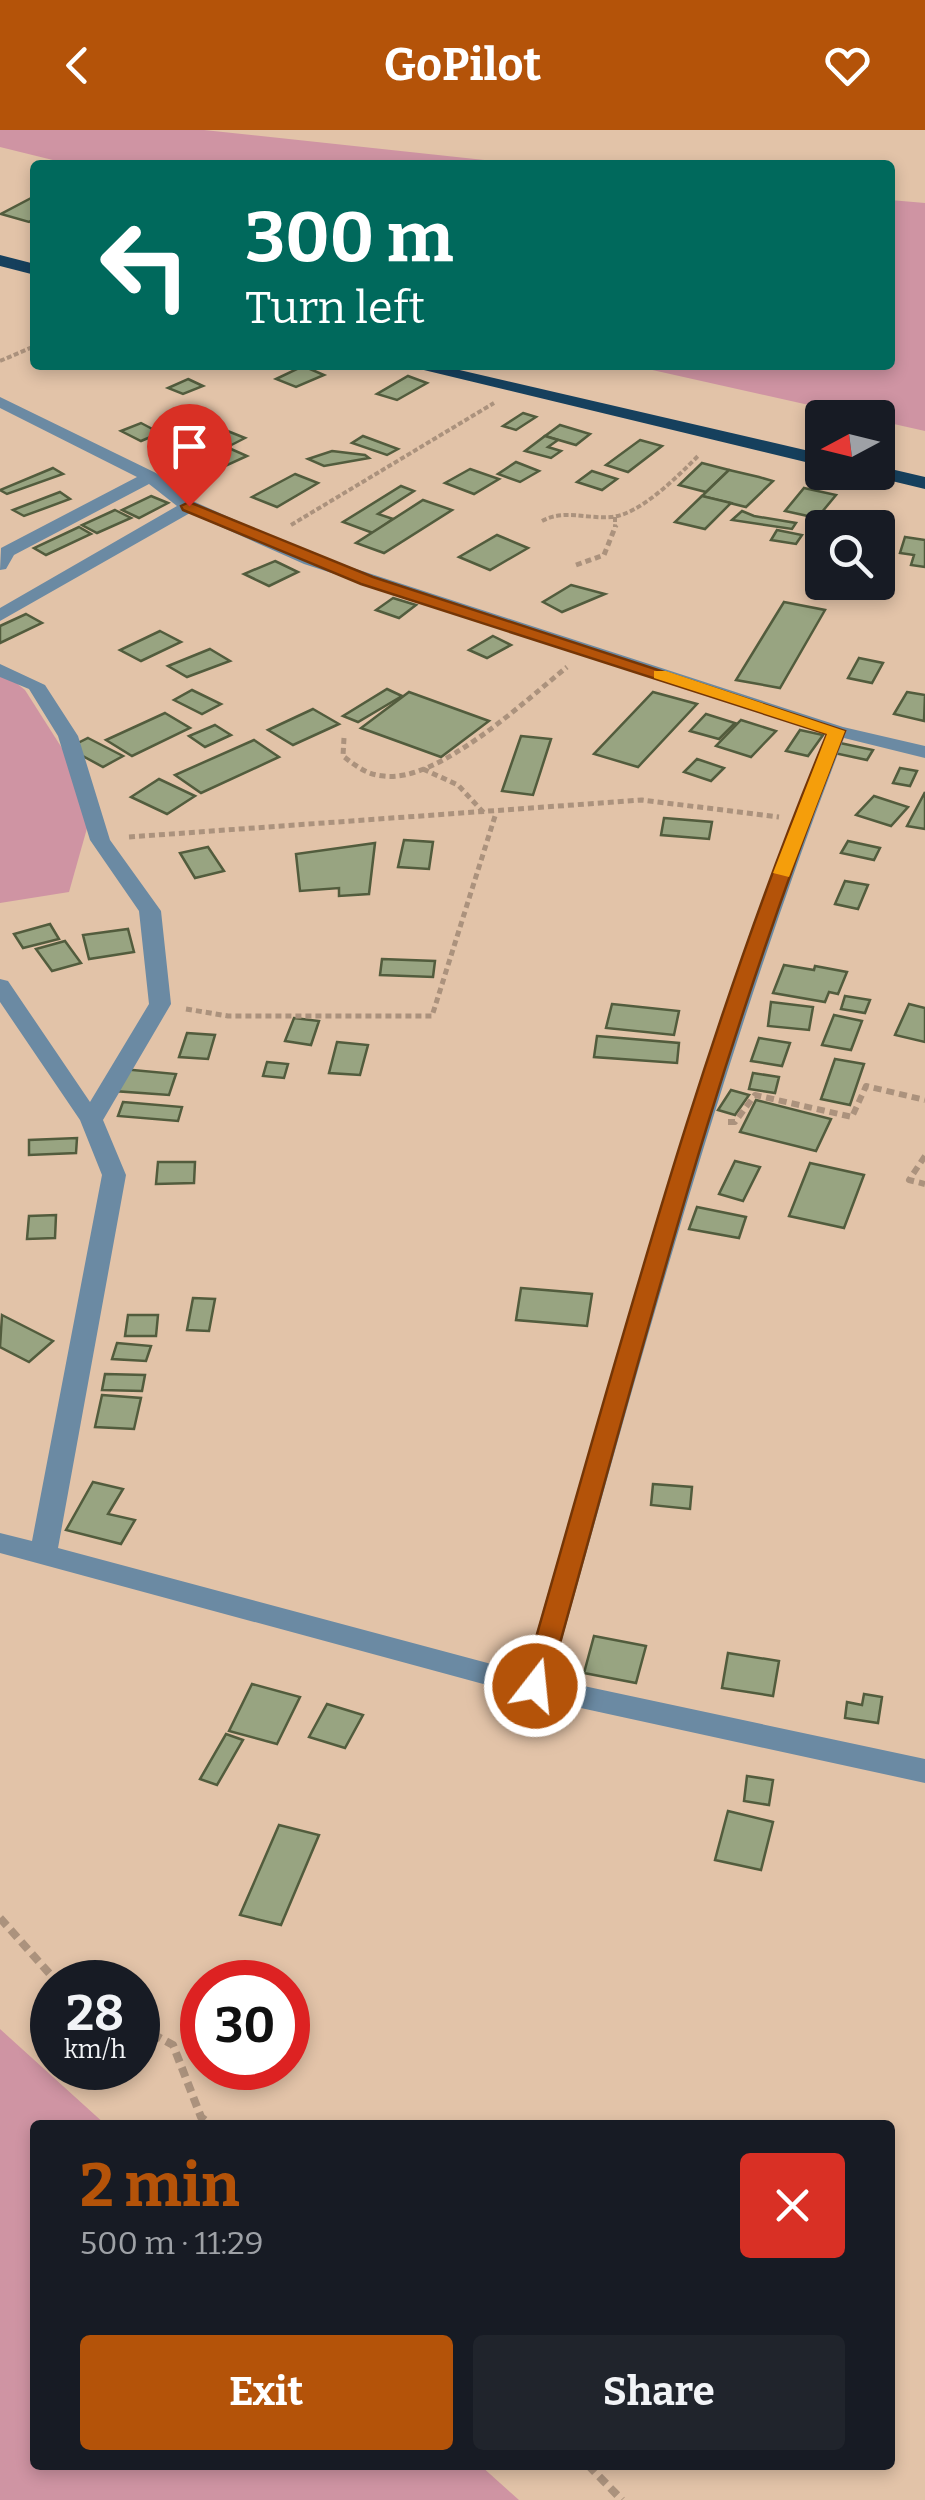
<!DOCTYPE html>
<meta charset="utf-8">
<style>
:root{--surface:#171b24;--page:#20242c;--text:#f1f3f6;--muted:#9ea1a6;--accent:#b45309}
body{margin:0;font-family:Bitter,serif;background:var(--page);color:var(--text);height:100vh;display:flex;flex-direction:column;font-size:38px;white-space:nowrap}
*{box-sizing:border-box;margin:0}
p{font-size:32px;color:var(--muted)}
.icon{flex:none;width:55px;height:55px;fill:none;stroke:currentColor;stroke-width:2;stroke-linecap:round;stroke-linejoin:round}
.map{position:relative;flex:1;overflow:hidden}
.drawer{position:absolute;left:30px;top:1990px;width:865px;height:350px;display:flex;flex-direction:column;background:var(--surface);border-radius:10px;box-shadow:0 5px 15px #0003}
.drawer>*{flex:none}
.guide{position:absolute;left:30px;top:30px;width:865px;height:210px;border-radius:10px;box-shadow:0 5px 15px #0003;background:#00695c;color:#fff;overflow:hidden}
.needle{width:65px;rotate:263deg}
.buttons{position:absolute;left:805px;top:270px;display:grid;gap:20px}
.buttons a{display:grid;place-items:center;width:90px;height:90px;border-radius:10px;background:var(--surface);box-shadow:0 5px 15px #0003;font-size:50px}
.speed{position:absolute;left:30px;top:1830px;display:flex;gap:20px;font-size:50px;font-weight:700;text-align:center}
.speed>*{display:grid;place-content:center;width:130px;height:130px;border-radius:50%;background:var(--surface);box-shadow:0 5px 15px #0003;line-height:1}
.speed small{font-size:25px;font-weight:400}
.speed .limit{border:15px solid #d22;background:#fff;color:#111}
.pin{position:absolute;display:grid;place-items:center;width:85px;height:85px;color:#fff;margin:-102px -42px;border-radius:50% 50% 50% 0;rotate:-45deg;box-shadow:0 0 10px #0007}
.pin .icon{rotate:45deg}
.me{position:absolute;width:110px;margin:-55px;rotate:16deg;stroke-linejoin:round;filter:drop-shadow(0 0 8px #0008)}
.turn{display:flex;align-items:center;gap:35px;height:210px;padding:0 50px;font-size:45px}
.turn .icon{width:130px;height:130px;stroke-width:2.5}
.turn b{display:block;font-size:70px;line-height:85px}
.round{display:grid;place-items:center;flex:none;width:105px;height:105px;border-radius:10px;background:var(--page)}
.head{display:flex;align-items:center;justify-content:space-between;height:170px;padding:0 50px}
h1{font-size:60px;font-weight:700;line-height:75px;color:var(--accent)}
.cta{display:flex;gap:20px;margin-top:auto;padding:20px 50px}
.cta a{flex:1;height:115px;border-radius:10px;background:var(--accent);color:#fff;font-size:40px;font-weight:700;line-height:115px;text-align:center}
.cta a+a{background:var(--page);color:var(--text)}
header{display:flex;justify-content:space-between;align-items:center;height:130px;padding:0 50px;background:var(--accent);color:#fff;font-size:45px;font-weight:700}
.map>svg:first-child{display:block}
.green{fill:#cf94a3}
.building{fill:#98a481;stroke:#525c3d;stroke-width:2.5}
.lines{fill:none;stroke-linecap:round;stroke-linejoin:round}
.path-far3{stroke:#ab927d;stroke-width:4;stroke-dasharray:5 2.5;stroke-linecap:butt}
.path-far2{stroke:#ab927d;stroke-width:5;stroke-dasharray:6 4;stroke-linecap:butt}
.path-far1{stroke:#ab927d;stroke-width:6;stroke-dasharray:8 5;stroke-linecap:butt}
.path{stroke:#ab927d;stroke-width:8;stroke-dasharray:10 6;stroke-linecap:butt}
.minor{fill:#6b8aa3;fill-rule:evenodd}
.highway{fill:#16405d;fill-rule:evenodd}
.route{fill:#b45309;stroke:#753606;stroke-width:2.5}
.slow{fill:#f59e0b}
</style>
<header><svg class="icon" aria-label="back" viewBox="0 0 24 24"><path d="M15 5l-7 7 7 7"/></svg>GoPilot<svg class="icon" aria-label="heart" viewBox="0 0 24 24"><path d="M12 20l-8-8c-3-5 5-10 8-4 3-6 11-1 8 4z"/></svg></header>
<div class="map">
<svg width="925" height="2370" viewBox="0 0 925 2370">
<rect width="100%" height="100%" fill="#e2c3a8"/>
<!-- green -->
<g class="green">
<path d="M0,0H204L532,35H73L0,17Z"/>
<path d="M890,70L925,73V301L630,235H890Z"/>
<path d="M0,540L25,560L95,670L69,762L0,773Z"/>
<path d="M0,1899L106,1995H35V2335H480L519,2370H0Z"/>
</g>
<!-- building -->
<g class="building">
<path d="M35,66V88L29,92L1,84Z"/>
<path d="M303,236L324,245L296,257L276,249Z"/>
<path d="M408,246L427,253L397,270L377,264Z"/>
<path d="M188,249L203,256L183,264L168,258Z"/>
<path d="M523,283L536,287L516,300L503,296Z"/>
<path d="M141,293L160,303L141,311L121,301Z"/>
<path d="M560,295L590,304L576,315L545,306Z"/>
<path d="M225,300L245,308L212,325L192,317Z"/>
<path d="M363,306L398,319L387,325L352,313Z"/>
<path d="M545,306L558,310L548,317L561,321L551,328L525,321Z"/>
<path d="M640,310L662,316L628,342L606,335Z"/>
<path d="M231,319L247,326L210,343L194,337Z"/>
<path d="M332,321L365,325L369,328L324,336L308,329Z"/>
<path d="M516,332L539,341L520,352L498,344Z"/>
<path d="M702,333L729,340L706,362L679,355Z"/>
<path d="M53,338L63,344L7,364L0,360Z"/>
<path d="M470,339L499,349L474,364L445,353Z"/>
<path d="M729,340L759,347L773,351L746,377L702,366Z"/>
<path d="M592,341L617,349L602,360L577,352Z"/>
<path d="M295,344L318,353L277,377L252,367Z"/>
<path d="M401,356L414,361L378,384L393,389L373,403L343,392Z"/>
<path d="M804,358L836,365L817,388L785,381Z"/>
<path d="M60,362L70,369L24,386L13,380Z"/>
<path d="M151,366L168,373L139,388L122,380Z"/>
<path d="M702,366L731,373L705,399L675,392Z"/>
<path d="M423,370L452,380L384,423L356,413Z"/>
<path d="M115,380L131,388L97,403L82,395Z"/>
<path d="M742,381L754,386L796,393L792,399L732,390Z"/>
<path d="M79,397L91,404L46,425L34,418Z"/>
<path d="M777,400L802,405L796,414L771,410Z"/>
<path d="M497,405L528,418L490,440L459,427Z"/>
<path d="M905,407L925,410V437L911,435L914,425L900,423Z"/>
<path d="M275,431L298,442L269,456L244,444Z"/>
<path d="M571,455L605,464L562,482L543,472Z"/>
<path d="M393,468L416,475L399,488L376,480Z"/>
<path d="M784,472L825,480L780,558L736,550Z"/>
<path d="M26,484L42,493L0,513V496Z"/>
<path d="M160,501L181,512L141,531L120,520Z"/>
<path d="M493,506L511,515L487,528L469,520Z"/>
<path d="M210,519L230,531L187,547L168,536Z"/>
<path d="M859,528L883,533L872,553L848,548Z"/>
<path d="M387,559L402,566L358,592L343,586Z"/>
<path d="M192,560L221,574L202,584L174,570Z"/>
<path d="M409,562L489,591L441,627L361,598Z"/>
<path d="M653,562L697,574L638,637L594,624Z"/>
<path d="M907,562L925,565L924,591L894,584Z"/>
<path d="M313,579L339,594L293,615L268,600Z"/>
<path d="M165,583L190,598L132,626L106,610Z"/>
<path d="M706,584L735,593L719,609L690,601Z"/>
<path d="M741,590L776,601L751,627L716,616Z"/>
<path d="M215,595L231,605L205,617L189,606Z"/>
<path d="M800,600L823,605L808,626L786,621Z"/>
<path d="M521,606L551,609L533,665L502,661Z"/>
<path d="M88,608L123,626L103,637L68,618Z"/>
<path d="M254,610L279,627L201,663L175,645Z"/>
<path d="M840,613L873,620L867,630L834,623Z"/>
<path d="M697,629L724,638L711,651L684,642Z"/>
<path d="M900,638L917,641L910,656L893,653Z"/>
<path d="M159,649L195,666L167,684L131,667Z"/>
<path d="M925,662V699L907,696Z"/>
<path d="M874,666L908,677L891,696L856,685Z"/>
<path d="M664,688L712,692L709,709L661,705Z"/>
<path d="M404,710L433,712L429,739L398,737Z"/>
<path d="M848,711L880,718L874,730L841,723Z"/>
<path d="M375,713L369,764L339,766V758L300,761L296,724Z"/>
<path d="M208,717L224,741L195,748L180,723Z"/>
<path d="M845,751L868,755L858,779L835,774Z"/>
<path d="M50,794L59,809L23,818L14,804Z"/>
<path d="M128,799L134,822L89,829L83,805Z"/>
<path d="M65,811L81,833L52,841L36,819Z"/>
<path d="M382,829L435,831L433,847L380,845Z"/>
<path d="M784,835L814,840L815,836L847,842L838,864L829,862L825,872L773,863Z"/>
<path d="M845,866L870,870L865,883L841,879Z"/>
<path d="M771,872L813,877L809,900L768,896Z"/>
<path d="M612,874L679,881L674,905L606,898Z"/>
<path d="M909,874L925,878V912L895,905Z"/>
<path d="M834,885L862,891L851,920L822,915Z"/>
<path d="M294,888L319,891L311,915L285,911Z"/>
<path d="M187,903L215,905L208,929L179,927Z"/>
<path d="M597,906L679,913L677,933L594,927Z"/>
<path d="M759,908L790,913L782,936L751,931Z"/>
<path d="M337,912L368,915L360,945L329,943Z"/>
<path d="M835,929L864,934L850,975L821,969Z"/>
<path d="M267,932L288,934L284,948L263,946Z"/>
<path d="M122,939L176,944L169,965L114,961Z"/>
<path d="M753,943L779,947L775,963L749,959Z"/>
<path d="M731,960L749,965L735,985L718,980Z"/>
<path d="M756,970L831,989L816,1021L740,1002Z"/>
<path d="M123,972L182,977L178,991L118,986Z"/>
<path d="M77,1008L76,1023L29,1025V1010Z"/>
<path d="M735,1031L760,1037L743,1071L719,1064Z"/>
<path d="M158,1032H195L194,1053L156,1054Z"/>
<path d="M810,1033L864,1045L844,1098L789,1086Z"/>
<path d="M697,1077L746,1087L739,1108L689,1099Z"/>
<path d="M56,1085L55,1108L27,1109L29,1086Z"/>
<path d="M521,1158L592,1164L587,1196L516,1190Z"/>
<path d="M193,1168L215,1169L209,1201L187,1200Z"/>
<path d="M2,1185L53,1211L29,1232L0,1217Z"/>
<path d="M128,1185H158L156,1206H125Z"/>
<path d="M117,1213L151,1216L146,1231L112,1229Z"/>
<path d="M105,1244L145,1245L142,1261L102,1260Z"/>
<path d="M102,1265L141,1268L134,1299L95,1297Z"/>
<path d="M93,1352L123,1359L108,1384L135,1390L121,1414L66,1400Z"/>
<path d="M653,1354L692,1357L690,1379L651,1375Z"/>
<path d="M594,1506L646,1516L636,1553L584,1543Z"/>
<path d="M728,1523L779,1531L773,1566L722,1558Z"/>
<path d="M252,1554L300,1567L277,1614L229,1601Z"/>
<path d="M864,1564L882,1567L878,1593L845,1588L847,1572L862,1575Z"/>
<path d="M327,1574L363,1585L345,1618L309,1607Z"/>
<path d="M226,1604L243,1610L217,1655L200,1649Z"/>
<path d="M747,1646L773,1650L769,1675L744,1671Z"/>
<path d="M728,1681L773,1692L761,1740L715,1730Z"/>
<path d="M279,1695L319,1705L281,1795L240,1785Z"/>
<path d="M199,1880L202,1882V1913L184,1907Z"/>
</g>
<g class="lines">
<!-- path-far3 -->
<g class="path-far3">
<path d="M0,231L35,216"/>
<path d="M615,387V397"/>
<path d="M542,391C564,379 586,389 611,387C640,385 679,345 699,325"/>
<path d="M291,395L494,273"/>
</g>
<!-- path-far2 -->
<g class="path-far2">
<path d="M576,435L604,425L616,395"/>
<path d="M344,608L343,626C356,636 367,645 384,646C438,653 526,570 567,537"/>
<path d="M423,639L458,655L484,683"/>
<path d="M129,707L642,670L779,687"/>
<path d="M186,879L228,886H432L496,683"/>
</g>
<!-- path-far1 -->
<g class="path-far1">
<path d="M728,992H735L755,965L852,987L866,956L925,970"/>
<path d="M925,1026L909,1050L925,1054"/>
</g>
<!-- path -->
<g class="path">
<path d="M0,1788L57,1852"/>
<path d="M138,1896L173,1915L201,1987L211,1995"/>
<path d="M588,2335L622,2370"/>
</g>
<!-- minor -->
<path class="minor" d="M0,267L156,343L195,372L316,426L843,597L925,616V628L844,608C725,916 640,1232 551,1549L925,1629V1653L535,1568L0,1423V1403L32,1411L102,1045L80,990L0,872V849L8,851L90,972L149,874L139,781L90,710L58,606L29,559L0,547V534L45,555L78,606L110,710L161,781L171,874L103,990L126,1045L58,1418L525,1543C616,1227 705,910 826,604L304,434L190,383L0,491V478L177,376L149,354L14,425L6,439L0,440L1,418L137,347L0,278Z"/>
<!-- highway -->
<g class="highway">
<path d="M0,125L35,134V145L0,136Z"/>
<path d="M403,235H438L822,324V336Z"/>
<path d="M878,336L925,347V359L871,346L868,342H878Z"/>
</g>
</g>
<!-- route -->
<path class="route" d="M189,372L373,447L845,601C720,911 638,1236 548,1556L535,1567L522,1556C615,1236 699,912 827,604L361,454L183,380L181,376Z"/>
<!-- slow -->
<path class="slow" d="M654,541H666L845,601L789,747L773,743L827,604L654,548Z"/>
</svg>
<div class="buttons">
<a><svg class="needle" viewBox="-14 -14 28 28"><path d="M0-13l5 13h-10z" fill="#e53935"/><path d="M0 13l5-13h-10z" fill="#9ea1a6"/></svg></a>
<a><svg class="icon" aria-label="search" viewBox="0 0 24 24"><circle cx="10" cy="10" r="6"/><path d="M15 15l6 6"/></svg></a>
</div>
<div class="speed"><div>28<small>km/h</small></div><div class="limit">30</div></div>
<div class="pin" style="left:189px;top:376px;background:#d93025"><svg class="icon" aria-label="arrive" viewBox="0 0 24 24"><path d="M6 21V4h12l-3 4 3 4H6"/></svg></div>
<svg class="me" style="left:535px;top:1556px" viewBox="-20 -20 40 40"><circle r="17" fill="#b45309" stroke="#fff" stroke-width="3"/><path d="M0-11L8 9 0 5-8 9z" fill="#fff"/></svg>
<div class="guide">
<div class="turn"><svg class="icon" aria-label="left" viewBox="0 0 24 24"><path d="M17 20v-9H6M10 6l-5 5 5 5"/></svg><div><b>300 m</b>Turn left</div></div>
</div>
<section class="drawer">
<div class="head"><div><h1>2 min</h1><p>500 m · 11:29</p></div><a class="round" style="background:#d93025;color:#fff"><svg class="icon" aria-label="close" viewBox="0 0 24 24"><path d="M6 6l12 12M18 6L6 18"/></svg></a></div>
<div class="cta"><a>Exit</a><a>Share</a></div>
</section>
</div>
